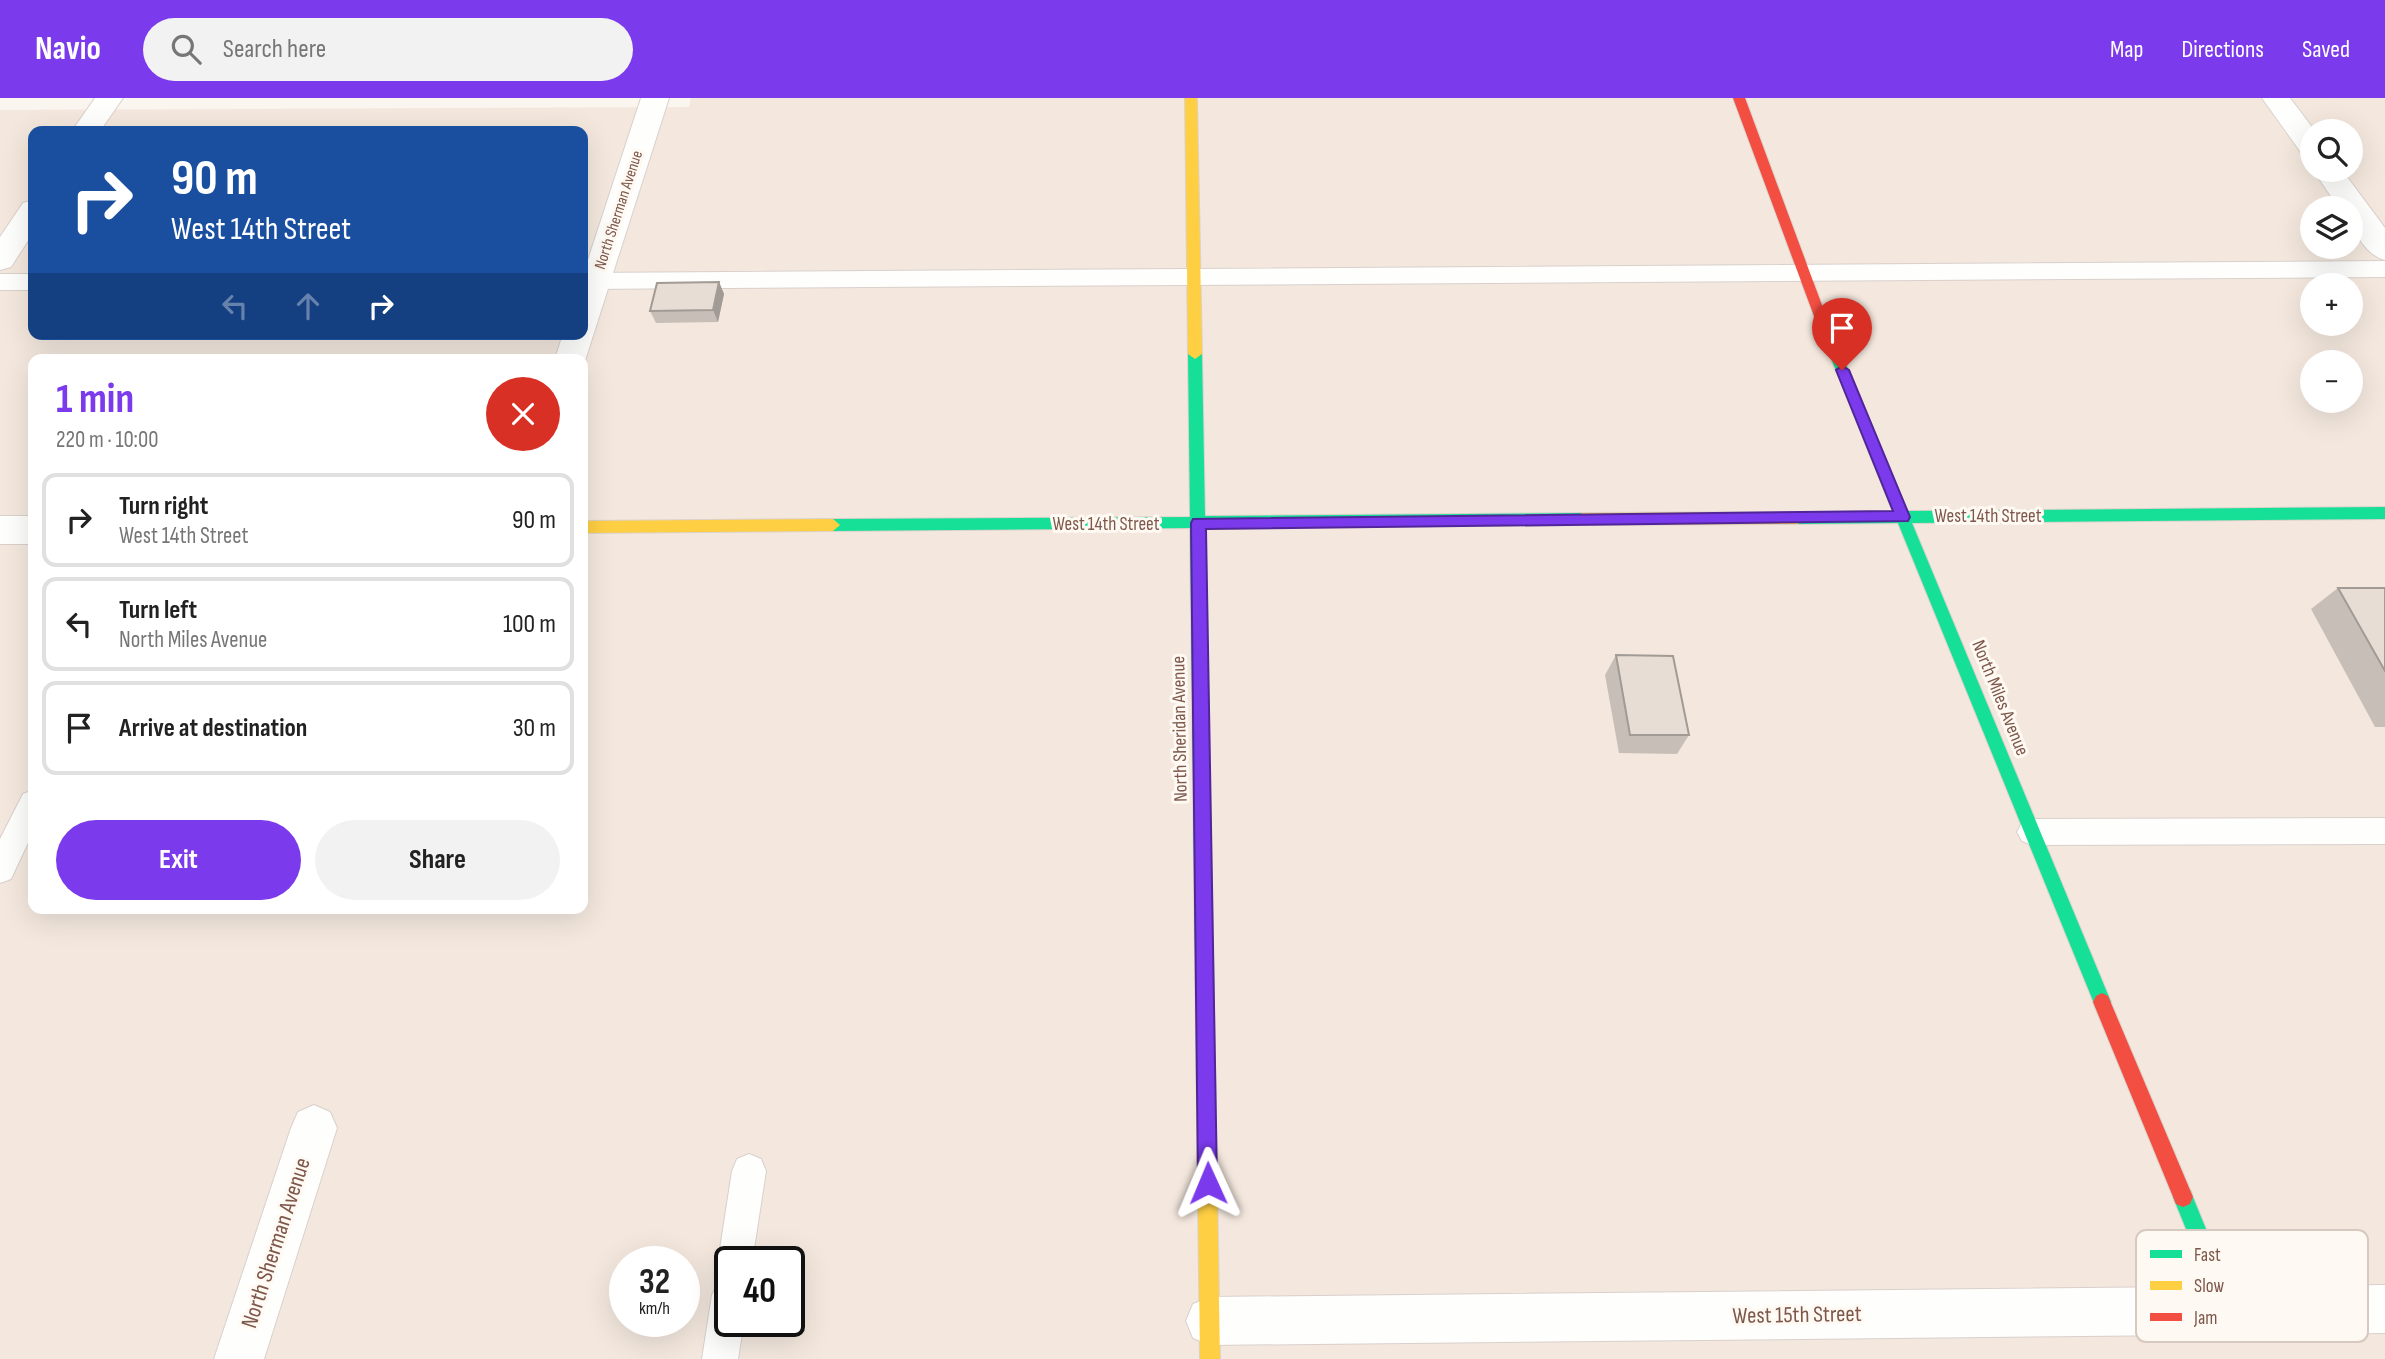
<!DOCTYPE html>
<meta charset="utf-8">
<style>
:root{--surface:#fff;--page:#f2f2f2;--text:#222;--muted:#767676;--line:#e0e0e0;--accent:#7c3aed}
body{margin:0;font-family:"Sofia Sans Condensed",sans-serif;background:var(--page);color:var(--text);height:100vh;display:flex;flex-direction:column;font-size:26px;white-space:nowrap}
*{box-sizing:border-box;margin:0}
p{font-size:23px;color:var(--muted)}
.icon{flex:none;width:38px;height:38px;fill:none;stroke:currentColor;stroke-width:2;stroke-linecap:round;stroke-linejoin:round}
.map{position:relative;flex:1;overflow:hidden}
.side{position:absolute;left:28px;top:256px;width:560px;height:560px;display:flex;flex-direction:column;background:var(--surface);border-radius:14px;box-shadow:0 7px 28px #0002}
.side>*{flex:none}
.guide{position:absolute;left:28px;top:28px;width:560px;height:214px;border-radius:14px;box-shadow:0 7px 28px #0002;background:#1a4fa0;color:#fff;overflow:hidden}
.controls{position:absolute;left:2300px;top:21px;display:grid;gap:14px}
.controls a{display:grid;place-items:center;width:63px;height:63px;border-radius:50%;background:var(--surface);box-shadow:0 7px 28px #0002;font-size:35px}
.speed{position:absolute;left:609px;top:1148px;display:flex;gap:14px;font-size:35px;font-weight:700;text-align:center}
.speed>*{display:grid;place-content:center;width:91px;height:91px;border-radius:50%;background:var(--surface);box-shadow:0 7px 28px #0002;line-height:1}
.speed small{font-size:18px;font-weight:400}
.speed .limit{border:4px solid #111;border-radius:10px;background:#fff;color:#111}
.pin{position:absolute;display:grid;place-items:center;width:60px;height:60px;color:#fff;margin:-72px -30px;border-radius:50% 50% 50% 0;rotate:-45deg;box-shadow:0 0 7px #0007}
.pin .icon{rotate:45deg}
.me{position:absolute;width:77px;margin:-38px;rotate:359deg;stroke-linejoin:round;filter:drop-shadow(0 0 5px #0008)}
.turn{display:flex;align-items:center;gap:24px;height:147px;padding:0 28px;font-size:32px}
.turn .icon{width:91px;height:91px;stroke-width:2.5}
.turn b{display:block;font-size:49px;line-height:60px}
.lanes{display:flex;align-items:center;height:66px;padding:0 28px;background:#0003;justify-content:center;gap:35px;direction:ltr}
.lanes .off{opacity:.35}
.round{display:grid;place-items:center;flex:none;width:74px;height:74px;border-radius:37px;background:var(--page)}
.head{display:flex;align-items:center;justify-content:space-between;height:119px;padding:0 28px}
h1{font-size:42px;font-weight:700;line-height:52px;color:var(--accent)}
.cta{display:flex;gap:14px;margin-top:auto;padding:14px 28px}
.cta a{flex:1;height:80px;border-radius:42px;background:var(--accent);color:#fff;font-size:28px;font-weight:700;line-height:80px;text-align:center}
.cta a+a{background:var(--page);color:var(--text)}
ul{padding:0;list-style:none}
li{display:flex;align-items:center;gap:21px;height:94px;margin:0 14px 10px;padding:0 14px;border:4px solid var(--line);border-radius:14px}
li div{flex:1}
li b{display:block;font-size:26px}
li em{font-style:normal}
header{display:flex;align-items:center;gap:42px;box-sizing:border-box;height:98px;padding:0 35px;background:var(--accent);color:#fff}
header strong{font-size:33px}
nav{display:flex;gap:38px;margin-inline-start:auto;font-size:24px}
.search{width:490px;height:63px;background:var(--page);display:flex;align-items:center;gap:18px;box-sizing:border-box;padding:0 24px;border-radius:38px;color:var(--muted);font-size:26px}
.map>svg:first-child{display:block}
.residential{fill:#f4e8de;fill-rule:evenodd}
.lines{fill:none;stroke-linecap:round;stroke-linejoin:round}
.lane-casing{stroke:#d9d0cc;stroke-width:2}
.street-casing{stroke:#d9d0cc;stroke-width:2}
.fast-casing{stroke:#dbd2cc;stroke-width:2}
.slow-casing{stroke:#dbd2cc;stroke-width:2}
.jam-casing{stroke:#dbd2cc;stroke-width:2}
.lane{fill:#fefefd;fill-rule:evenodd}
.street{fill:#fefefd;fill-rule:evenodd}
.fast{fill:#16e098;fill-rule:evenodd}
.slow{fill:#ffcf43;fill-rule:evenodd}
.jam{fill:#f24e42;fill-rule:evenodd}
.wall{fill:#c7beb7}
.shaded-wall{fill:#a29b95}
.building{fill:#e7ddd5;stroke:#a29b95;stroke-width:2}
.route{fill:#7c3aed;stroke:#51269a;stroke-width:2}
.labels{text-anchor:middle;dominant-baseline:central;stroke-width:6;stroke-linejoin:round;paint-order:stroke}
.far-street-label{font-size:16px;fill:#7d584a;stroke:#fff9f3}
.street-label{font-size:19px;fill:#7d584a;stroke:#fff9f3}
.near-street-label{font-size:23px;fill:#7d584a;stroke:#fff9f3}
.key{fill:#fff9f3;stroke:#d8c9c0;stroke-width:2}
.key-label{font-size:19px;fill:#7d584a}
</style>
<header>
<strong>Navio</strong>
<div class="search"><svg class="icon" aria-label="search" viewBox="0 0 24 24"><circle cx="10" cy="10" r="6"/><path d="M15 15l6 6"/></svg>Search here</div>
<nav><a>Map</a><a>Directions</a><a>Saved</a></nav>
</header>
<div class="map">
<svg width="2385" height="1261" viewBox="0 0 2385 1261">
<rect width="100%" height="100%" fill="#faf5ef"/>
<!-- residential -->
<path class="residential" d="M691,0H2385V1261H0V12L689,9ZM33,33H583V236H33ZM2312,33H2350V72H2312ZM2312,110H2350V149H2312ZM2312,187H2350V226H2312ZM33,261H583V810H33ZM2312,264H2350V303H2312ZM625,1164H684V1223H625ZM730,1164H789V1223H730Z"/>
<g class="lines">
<!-- lane casing -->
<g class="lane-casing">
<g id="lane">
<path d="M2385,163V179L583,191V175Z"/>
<rect x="0" y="176" width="33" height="16"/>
<path d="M33,692V734L11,781L0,785V741L23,696Z"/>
<path d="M2385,720V746L2032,747L2022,743L2017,734L2022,725L2032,721Z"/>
<path d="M749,1056L761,1061L766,1073L752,1164H730V1179L723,1176L718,1164L732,1073L737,1061Z"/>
<path d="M730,1180V1223H744L738,1261H702L712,1197L718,1185Z"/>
</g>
</g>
<!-- street casing -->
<g class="street-casing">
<g id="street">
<path d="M95,0H123L100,33H72Z"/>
<path d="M641,0H669L583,269V261H555L563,236H583V177Z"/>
<path d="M2262,0H2290L2315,33H2312V59L2302,56Z"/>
<path d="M2313,72H2342L2385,130V162C2365,157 2350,130 2350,110H2339Z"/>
<path d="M33,102V135L11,169L0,172V139L23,105Z"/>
<rect x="0" y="418" width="33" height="28"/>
<path d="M314,1007L330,1014L337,1030L264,1261H214L291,1030L298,1014Z"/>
<path d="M2385,1187V1235L1210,1247L1193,1240L1186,1223L1193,1206L1210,1199Z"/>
</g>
</g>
<!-- fast casing -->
<g class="fast-casing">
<g id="fast">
<path d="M1820,213L1826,218L1907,413L2385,409V421L1912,425L2111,904L2108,910L2102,913L2096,910L1898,425L1798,426L1791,420L1798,414H1893L1814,218Z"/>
<path d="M1195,251L1202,256L1205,418L1582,415L1589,421L1582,427L1205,430L1213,857L1210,863L1204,865L1198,863L1195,857L1190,430L833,433L826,427L833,421L1190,419L1188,256Z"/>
<path d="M2183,1089L2190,1092L2239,1212L2236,1219L2229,1222L2222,1219L2173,1099L2176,1092Z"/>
</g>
</g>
<!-- slow casing -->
<g class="slow-casing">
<g id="slow">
<path d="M1185,0H1197L1202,256L1195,261L1188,256Z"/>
<path d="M1798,414L1805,420L1798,426L1582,427L1575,421L1582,415Z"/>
<path d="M833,421L840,427L833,433L583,435V423Z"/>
<path d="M1204,849L1210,851L1213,857L1220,1261H1200L1195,857L1198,851Z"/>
</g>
</g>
<!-- jam casing -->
<g class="jam-casing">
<g id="jam">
<path d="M1733,0H1745L1826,218L1825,221H1815L1814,218Z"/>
<path d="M2102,895L2108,898L2193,1099L2190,1106L2183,1109L2176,1106L2093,904L2096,898Z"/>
</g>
</g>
<!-- lane -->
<use href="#lane" class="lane"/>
<!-- street -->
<use href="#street" class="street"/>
<!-- fast -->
<use href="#fast" class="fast"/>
<!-- slow -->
<use href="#slow" class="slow"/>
<!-- jam -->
<use href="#jam" class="jam"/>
</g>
<!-- wall -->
<g class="wall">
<path d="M719,184L724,196L718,224L656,225L650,213Z"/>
<path d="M2338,490H2385V629H2375L2311,511Z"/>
<path d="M1616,557L1689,637L1677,656L1619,655L1605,577Z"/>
</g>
<!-- shaded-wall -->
<path class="shaded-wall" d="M719,184L724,196L718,224L713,212Z"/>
<!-- building -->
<g class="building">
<path d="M719,184L713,212L650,213L657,185Z"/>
<path d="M2338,490H2385V573Z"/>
<path d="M1616,557L1673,558L1689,637H1630Z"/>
</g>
<!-- route -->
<path class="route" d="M1842,268L1849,272L1910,419L1908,423L1206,431L1217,1085L1215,1092L1208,1095L1201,1092L1198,1085L1191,425L1193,421L1893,413L1836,272Z"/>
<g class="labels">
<!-- far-street labels -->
<g class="far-street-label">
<text transform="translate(619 112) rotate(-72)">North Sherman Avenue</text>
</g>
<!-- street labels -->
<g class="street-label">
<text x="1988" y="418">West 14th Street</text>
<text x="1106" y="426">West 14th Street</text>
<text transform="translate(2000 600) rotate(68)">North Miles Avenue</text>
<text transform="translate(1180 631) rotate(-91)">North Sheridan Avenue</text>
</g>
<!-- near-street labels -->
<g class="near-street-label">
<text transform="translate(276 1145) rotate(-72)">North Sherman Avenue</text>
<text transform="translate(1797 1217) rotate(-1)">West 15th Street</text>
</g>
</g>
<!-- legend -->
<rect x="2136" y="1132" width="232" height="112" rx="10" class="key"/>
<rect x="2150" y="1152" width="32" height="8" fill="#16e098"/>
<rect x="2150" y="1183" width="32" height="9" fill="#ffcf43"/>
<rect x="2150" y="1215" width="32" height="8" fill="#f24e42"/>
<g class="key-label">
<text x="2194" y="1163">Fast</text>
<text x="2194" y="1194">Slow</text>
<text x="2194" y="1226">Jam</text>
</g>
</svg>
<div class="controls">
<a><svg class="icon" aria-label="search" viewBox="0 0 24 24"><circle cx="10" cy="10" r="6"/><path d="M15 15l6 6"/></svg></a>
<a><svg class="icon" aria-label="layers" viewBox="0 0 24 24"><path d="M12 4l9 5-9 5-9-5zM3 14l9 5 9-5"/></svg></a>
<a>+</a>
<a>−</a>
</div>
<div class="speed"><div>32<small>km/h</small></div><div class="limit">40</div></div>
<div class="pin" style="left:1842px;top:272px;background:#d93025"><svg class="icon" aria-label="arrive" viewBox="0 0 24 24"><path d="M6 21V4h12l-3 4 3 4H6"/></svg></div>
<svg class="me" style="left:1208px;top:1085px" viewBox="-20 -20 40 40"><path d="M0-17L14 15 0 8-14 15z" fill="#7c3aed" stroke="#fff" stroke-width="4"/></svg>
<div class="guide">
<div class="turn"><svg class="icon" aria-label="right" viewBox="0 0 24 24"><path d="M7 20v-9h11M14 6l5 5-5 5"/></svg><div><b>90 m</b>West 14th Street</div></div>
<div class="lanes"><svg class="icon off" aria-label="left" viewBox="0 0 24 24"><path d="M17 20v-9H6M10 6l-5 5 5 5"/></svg><svg class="icon off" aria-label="ahead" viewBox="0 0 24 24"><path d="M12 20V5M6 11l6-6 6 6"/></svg><svg class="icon" aria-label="right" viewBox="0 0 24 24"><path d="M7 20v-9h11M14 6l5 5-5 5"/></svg></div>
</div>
<section class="side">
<div class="head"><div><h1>1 min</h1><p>220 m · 10:00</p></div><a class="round" style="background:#d93025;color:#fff"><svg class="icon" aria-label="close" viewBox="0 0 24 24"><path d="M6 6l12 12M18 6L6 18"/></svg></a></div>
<ul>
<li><svg class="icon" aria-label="right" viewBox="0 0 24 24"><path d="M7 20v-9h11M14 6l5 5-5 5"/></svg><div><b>Turn right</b><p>West 14th Street</p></div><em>90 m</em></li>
<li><svg class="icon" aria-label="left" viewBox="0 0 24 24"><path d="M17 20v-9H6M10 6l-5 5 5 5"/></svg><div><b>Turn left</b><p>North Miles Avenue</p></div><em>100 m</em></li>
<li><svg class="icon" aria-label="arrive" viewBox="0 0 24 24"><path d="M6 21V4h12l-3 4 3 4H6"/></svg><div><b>Arrive at destination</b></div><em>30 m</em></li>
</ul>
<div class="cta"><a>Exit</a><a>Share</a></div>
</section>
</div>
